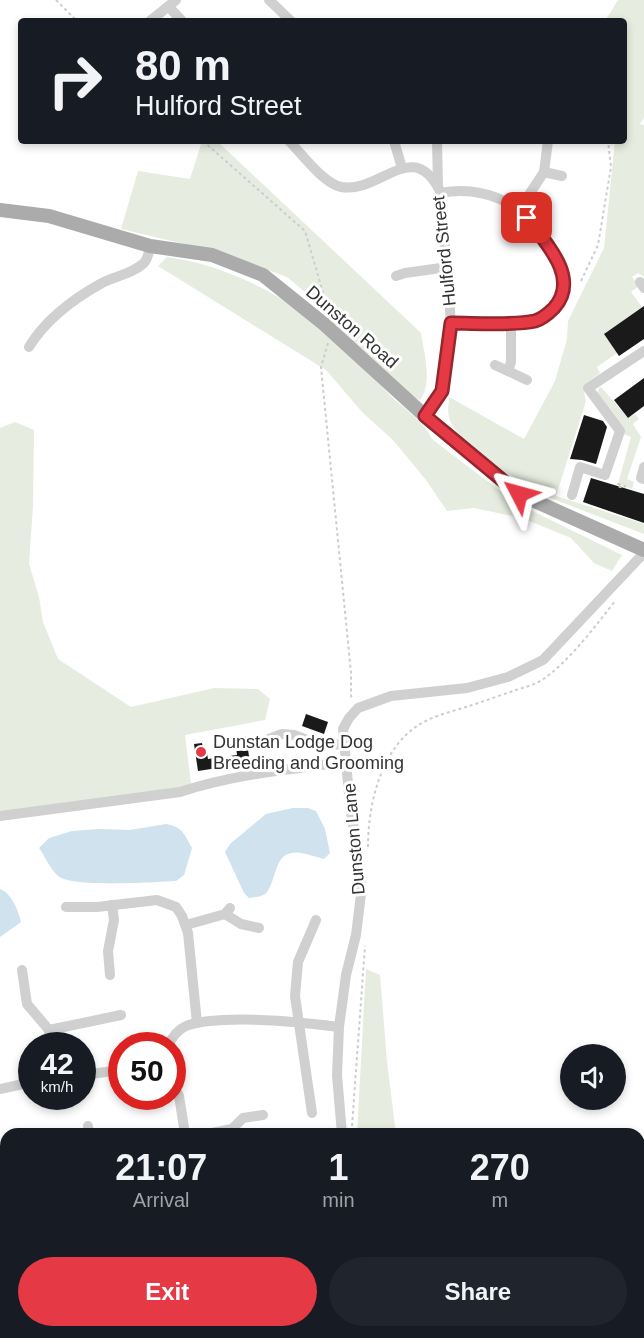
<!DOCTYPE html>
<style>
:root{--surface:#171b24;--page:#20242c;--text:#f1f3f6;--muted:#9ea1a6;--accent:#e63946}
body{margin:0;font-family:Arial,sans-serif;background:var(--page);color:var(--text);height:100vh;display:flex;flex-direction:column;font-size:22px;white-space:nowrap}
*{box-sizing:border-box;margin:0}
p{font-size:20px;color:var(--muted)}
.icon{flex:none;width:33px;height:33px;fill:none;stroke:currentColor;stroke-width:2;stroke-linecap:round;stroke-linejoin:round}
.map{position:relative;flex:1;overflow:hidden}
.details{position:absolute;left:0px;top:1128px;width:645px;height:210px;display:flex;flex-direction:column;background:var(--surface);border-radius:18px 18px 0 0;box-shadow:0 3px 9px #0003}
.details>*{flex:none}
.hud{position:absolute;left:18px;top:18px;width:609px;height:126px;border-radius:6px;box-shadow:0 3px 9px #0003;background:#171b24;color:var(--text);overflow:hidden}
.tools{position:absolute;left:560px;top:1044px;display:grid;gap:12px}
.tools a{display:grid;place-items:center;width:66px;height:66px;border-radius:50%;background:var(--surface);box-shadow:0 3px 9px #0003;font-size:30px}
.speed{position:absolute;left:18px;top:1032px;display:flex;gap:12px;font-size:30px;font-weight:700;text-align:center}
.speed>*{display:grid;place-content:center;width:78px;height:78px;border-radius:50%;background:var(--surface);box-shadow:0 3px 9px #0003;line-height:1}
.speed small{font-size:15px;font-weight:400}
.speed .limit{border:9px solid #d22;background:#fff;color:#111}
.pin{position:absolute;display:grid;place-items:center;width:51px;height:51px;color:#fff;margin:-26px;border-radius:12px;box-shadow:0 3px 9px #0006}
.me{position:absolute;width:66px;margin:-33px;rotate:309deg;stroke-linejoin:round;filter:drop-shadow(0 0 4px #0008)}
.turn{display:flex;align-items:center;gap:21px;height:126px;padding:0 18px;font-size:27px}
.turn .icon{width:78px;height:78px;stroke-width:2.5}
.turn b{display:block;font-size:42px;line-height:51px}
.eta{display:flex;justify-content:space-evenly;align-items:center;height:102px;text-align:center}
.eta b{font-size:36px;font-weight:700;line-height:42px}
.button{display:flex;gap:12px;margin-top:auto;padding:12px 18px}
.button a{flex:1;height:69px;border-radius:36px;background:var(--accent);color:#fff;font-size:24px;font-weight:700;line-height:69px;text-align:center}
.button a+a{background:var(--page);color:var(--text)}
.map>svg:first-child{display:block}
.green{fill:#e6ecdf}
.water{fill:#cfe2ee}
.building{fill:#1a1a1a}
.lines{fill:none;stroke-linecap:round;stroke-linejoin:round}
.path{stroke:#cdcdcd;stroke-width:2;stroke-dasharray:3 3;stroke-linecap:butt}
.minor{stroke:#d0d0d0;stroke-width:10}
.major{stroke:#ababab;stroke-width:14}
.route-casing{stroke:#96252e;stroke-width:15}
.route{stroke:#e63946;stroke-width:10}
.poi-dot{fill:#e63946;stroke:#fff;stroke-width:2}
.labels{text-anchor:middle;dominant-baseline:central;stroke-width:6;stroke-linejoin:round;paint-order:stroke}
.street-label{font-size:18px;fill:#333;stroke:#fff}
.poi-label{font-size:18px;fill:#333;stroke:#fff;text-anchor:start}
</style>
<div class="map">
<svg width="644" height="1338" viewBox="0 0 644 1338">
<rect width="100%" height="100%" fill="#fff"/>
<!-- green -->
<g class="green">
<path d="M618,0H644V118L640,124L644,125V277L638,273L632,277L639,286L631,292L642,307L604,334L617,353L597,367L600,373L586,383L584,393L586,401L556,496L644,524V534L535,492L536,486C513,481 454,441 449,417C447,411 449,403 449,397L524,439L555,381L567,339L568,321L604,248L615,141H624V21H605Z"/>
<path d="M202,141H217L421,333C424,353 433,383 420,400L408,396L344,338L319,304L287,277L218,252L121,229L138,171L190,179Z"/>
<path d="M167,257C224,264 288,297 331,334C352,353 371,376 391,396C405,410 424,421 432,439L516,503L622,555L612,571L594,563L571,538L522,518L474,508L447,511L426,480L393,440L363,413L326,370L158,266Z"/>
<path d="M601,387L628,418L635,414L639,419L633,424L641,437L627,479L634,482L632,489L618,484L631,437L624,434L597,394L599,388Z"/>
<path d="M15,422L34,430L33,506L29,564L39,597L43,622L58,659L131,707L214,688L258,689L270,699L265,720L185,735L192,793L0,815V428Z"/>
<path d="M366,969L380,975L387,1062L396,1134H357Z"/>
<path d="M301,1332H334V1338H292Z"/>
</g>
<!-- water -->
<g class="water">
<path d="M293,808H308L316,811L325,829L330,853L324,859C316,857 308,854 301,853C273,849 278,878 267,892C263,897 256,897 249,898L244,893L225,852L230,844L266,814Z"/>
<path d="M166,824C183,827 184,834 192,848L184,875L176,881C154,882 72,888 58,876C50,869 45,856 39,848L49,838L72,831L99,829L130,830Z"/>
<path d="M0,889C12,894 18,910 21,922L0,937Z"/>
</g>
<!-- building -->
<g class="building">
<path d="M644,306V339L619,356L604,334Z"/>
<path d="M644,378V406L628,418L614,400Z"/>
<path d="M584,415L603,421L607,427L596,464L582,460L570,459Z"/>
<path d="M591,478L644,494V523L583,502Z"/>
<path d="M306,714L328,722L324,734L302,726Z"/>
<path d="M246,736L250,763L198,771L194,744L202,743L203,748H206L208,759L237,755L235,738Z"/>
</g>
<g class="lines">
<!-- path -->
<g class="path">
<path d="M56,0L77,21"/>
<path d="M203,141L305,231L327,306L326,312"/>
<path d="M581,281L598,245L611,167L608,141"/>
<path d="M328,343L321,367L351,673V696L353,700"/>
<path d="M618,484L625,486L624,488L617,486Z"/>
<path d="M368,847C368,804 381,746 422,723C436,715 454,711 469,706C485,701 501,695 516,690C525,687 534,685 542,680C569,662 596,625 616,600"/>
<path d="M352,1126L365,946"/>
<path d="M639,1162H644"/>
</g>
<!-- minor -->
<g class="minor">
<path d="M269,0L291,21"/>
<path d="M169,7L182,21"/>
<path d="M150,21L176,0"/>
<path d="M289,141C302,154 323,183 341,187C381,194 413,135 441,193L451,323L442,391L425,416"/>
<path d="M394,141L402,168"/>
<path d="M437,141L438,187"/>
<path d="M544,172L562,176"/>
<path d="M441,193C467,188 498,193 519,211C528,217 534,227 540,235C560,262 582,301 538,320C525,326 469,323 451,323"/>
<path d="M519,210L544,172L548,141"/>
<path d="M396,276L405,273L448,267"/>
<path d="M640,282L644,288"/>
<path d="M29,347C46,319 73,299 102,283C116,276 132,274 144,263C148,259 149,252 150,246"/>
<path d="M495,365L527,380"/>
<path d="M508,371L511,362V322"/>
<path d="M644,467L641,478L644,479"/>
<path d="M572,495L580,467L605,475L620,431L588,388L644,351"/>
<path d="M261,742L282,734L294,735L315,743L345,745"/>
<path d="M0,816L180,792C234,774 291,769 346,762"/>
<path d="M66,907H97L157,900L176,907L182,916L188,933L197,1023"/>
<path d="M225,914L241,924L259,928"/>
<path d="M186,925L225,914L230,908"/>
<path d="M22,970L27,1004L49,1030"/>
<path d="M110,975L108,951L114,920L112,905"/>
<path d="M50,1046L49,1030L121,1015"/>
<path d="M168,1046C172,1037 177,1030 186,1026C197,1021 211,1021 223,1020C262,1018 300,1022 339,1027"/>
<path d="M82,1075L122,1070"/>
<path d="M172,1081L179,1096L185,1134"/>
<path d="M0,1089L32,1082"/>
<path d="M312,1113L295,996L298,962L316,920"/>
<path d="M88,1126L89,1134"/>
<path d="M207,1134L232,1129L243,1118L263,1115"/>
<path d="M342,1134L337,1075L339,1027L346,975L356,935L361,894L360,867L350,805L343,729L349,718L358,708L391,696L467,688L508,677L543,660L644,553"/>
<path d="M0,1178L6,1179"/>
<path d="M639,1216H644"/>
<path d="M639,1238L644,1267"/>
<path d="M639,1288H644"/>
<path d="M0,1290L6,1289"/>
<path d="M37,1332L39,1338"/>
<path d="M184,1332V1338"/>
<path d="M460,1332L461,1338"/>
<path d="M344,1338V1332"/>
</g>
<!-- major -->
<path class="major" d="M0,210L49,216L150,246L212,255L263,275L324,324L425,416L519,494L644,550"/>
</g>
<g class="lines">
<!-- route casing -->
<g class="route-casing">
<path id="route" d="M519,494L425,416L442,391L451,323C475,323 512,326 535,321C542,319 549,313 554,308C581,278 545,242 527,218"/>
</g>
<!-- route -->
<use href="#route" class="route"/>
</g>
<!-- markers -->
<circle class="poi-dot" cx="201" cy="752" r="6"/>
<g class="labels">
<!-- street labels -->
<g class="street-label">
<text transform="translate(444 251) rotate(-96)">Hulford Street</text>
<text transform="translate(352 327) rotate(41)">Dunston Road</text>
<text transform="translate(354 839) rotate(-95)">Dunston Lane</text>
</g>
<!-- poi labels -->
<g class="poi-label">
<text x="213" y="742">Dunstan Lodge Dog<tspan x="213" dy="21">Breeding and Grooming</tspan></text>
</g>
</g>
</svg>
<div class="tools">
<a><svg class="icon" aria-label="sound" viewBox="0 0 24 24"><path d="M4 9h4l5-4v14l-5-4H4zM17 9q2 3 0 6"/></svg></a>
</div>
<div class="speed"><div>42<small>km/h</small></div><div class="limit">50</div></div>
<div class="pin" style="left:527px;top:218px;background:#d93025"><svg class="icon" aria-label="arrive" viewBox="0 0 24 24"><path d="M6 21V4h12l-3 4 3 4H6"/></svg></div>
<svg class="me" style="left:519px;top:494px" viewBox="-20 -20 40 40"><path d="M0-17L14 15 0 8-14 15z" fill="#e63946" stroke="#fff" stroke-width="4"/></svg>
<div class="hud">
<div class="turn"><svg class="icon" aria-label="right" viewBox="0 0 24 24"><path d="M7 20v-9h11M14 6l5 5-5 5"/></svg><div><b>80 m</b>Hulford Street</div></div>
</div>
<section class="details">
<div class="eta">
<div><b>21:07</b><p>Arrival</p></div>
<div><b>1</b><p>min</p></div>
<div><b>270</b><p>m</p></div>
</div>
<div class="button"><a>Exit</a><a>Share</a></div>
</section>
</div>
